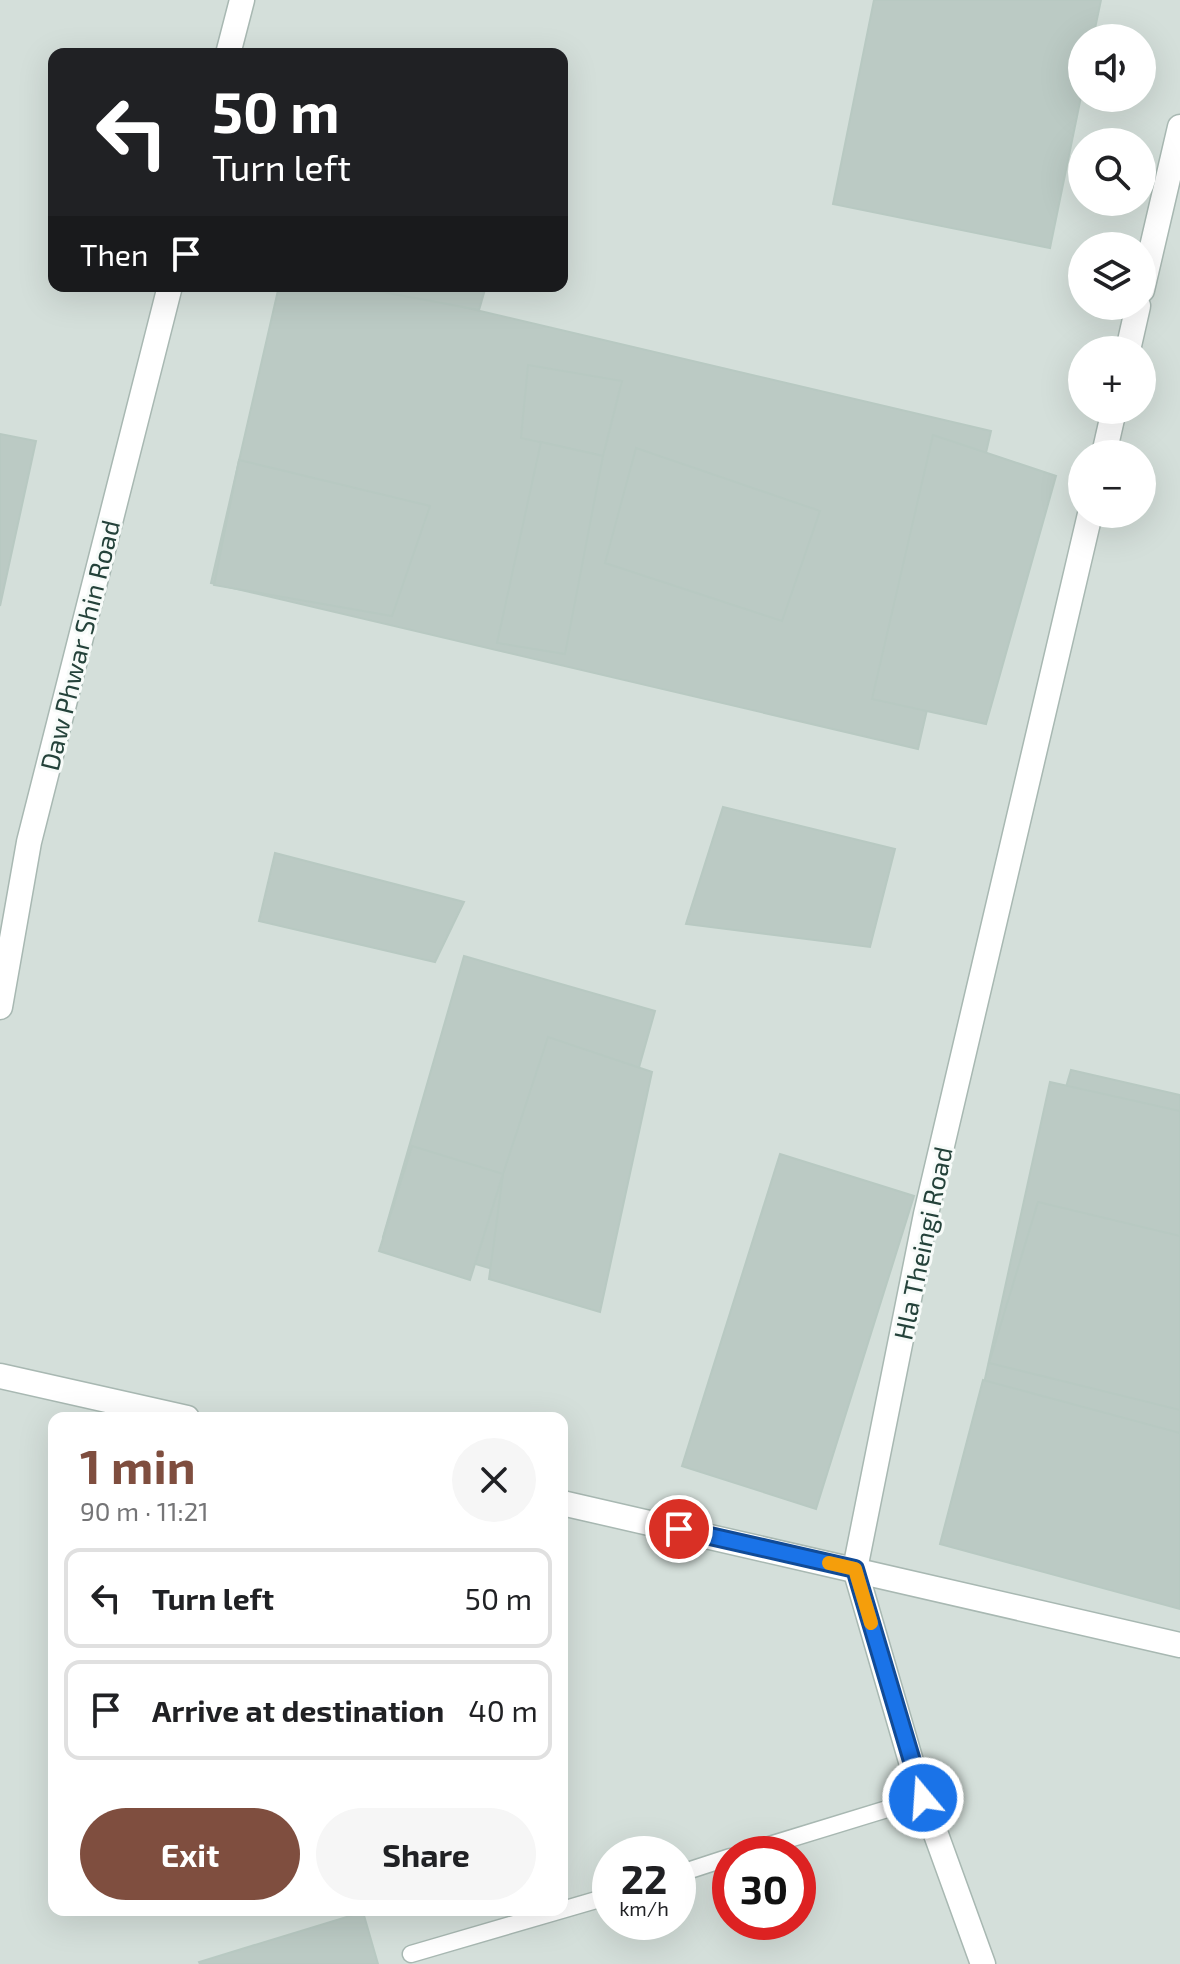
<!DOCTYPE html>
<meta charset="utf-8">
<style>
:root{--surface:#fff;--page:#f6f6f6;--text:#202124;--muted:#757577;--line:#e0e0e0;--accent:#7f4e3f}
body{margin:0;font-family:"Exo 2",sans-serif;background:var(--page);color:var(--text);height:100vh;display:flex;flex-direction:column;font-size:30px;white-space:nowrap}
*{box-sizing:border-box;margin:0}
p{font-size:26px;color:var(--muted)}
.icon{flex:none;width:44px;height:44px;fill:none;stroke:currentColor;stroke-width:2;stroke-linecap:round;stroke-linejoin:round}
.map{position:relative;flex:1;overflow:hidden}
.sheet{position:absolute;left:48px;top:1412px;width:520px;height:504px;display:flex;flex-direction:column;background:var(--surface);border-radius:16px;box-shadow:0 8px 32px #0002}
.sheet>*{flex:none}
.banner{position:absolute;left:48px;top:48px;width:520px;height:244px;border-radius:16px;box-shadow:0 8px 32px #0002;background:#202124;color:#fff;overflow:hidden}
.tools{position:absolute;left:1068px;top:24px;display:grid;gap:16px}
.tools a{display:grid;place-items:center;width:88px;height:88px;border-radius:50%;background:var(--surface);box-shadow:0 8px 32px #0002;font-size:40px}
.speed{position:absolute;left:592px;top:1836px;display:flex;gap:16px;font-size:40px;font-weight:700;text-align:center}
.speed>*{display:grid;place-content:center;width:104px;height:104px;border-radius:50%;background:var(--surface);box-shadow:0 8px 32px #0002;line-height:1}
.speed small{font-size:20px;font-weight:400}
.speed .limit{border:12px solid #d22;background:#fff;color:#111}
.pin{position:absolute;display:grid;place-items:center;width:68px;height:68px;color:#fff;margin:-34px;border:4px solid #fff;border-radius:50%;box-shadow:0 2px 8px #0007}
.me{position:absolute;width:88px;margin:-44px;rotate:342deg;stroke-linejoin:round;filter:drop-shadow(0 0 6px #0008)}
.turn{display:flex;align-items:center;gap:28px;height:168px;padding:0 32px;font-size:36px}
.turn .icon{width:104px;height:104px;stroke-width:2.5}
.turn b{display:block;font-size:56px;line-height:68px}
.then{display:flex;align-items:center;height:76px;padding:0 32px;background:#0003;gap:16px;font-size:30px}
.round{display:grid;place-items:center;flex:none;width:84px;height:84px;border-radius:42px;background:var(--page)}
.overview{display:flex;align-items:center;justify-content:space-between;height:136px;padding:0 32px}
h1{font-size:48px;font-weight:700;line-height:60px;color:var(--accent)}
.button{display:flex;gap:16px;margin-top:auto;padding:16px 32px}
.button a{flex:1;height:92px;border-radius:48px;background:var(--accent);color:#fff;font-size:32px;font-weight:700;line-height:92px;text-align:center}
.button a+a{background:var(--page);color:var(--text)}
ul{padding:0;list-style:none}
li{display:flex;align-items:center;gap:24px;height:100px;margin:0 16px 12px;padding:0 16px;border:4px solid var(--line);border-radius:16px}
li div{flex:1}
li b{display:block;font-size:30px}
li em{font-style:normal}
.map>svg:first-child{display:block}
.built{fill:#d4dfda;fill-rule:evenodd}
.building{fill:#bbcac4;stroke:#b8c9c2;stroke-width:2}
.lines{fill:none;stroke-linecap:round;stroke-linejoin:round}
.service-casing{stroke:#a8b8b2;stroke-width:19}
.minor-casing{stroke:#a8b8b2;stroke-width:27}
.service{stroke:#fff;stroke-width:16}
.minor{stroke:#fff;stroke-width:24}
.route-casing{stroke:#114b97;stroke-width:20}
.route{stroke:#1a73e8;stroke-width:14}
.slow{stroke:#f59e0b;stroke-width:14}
.labels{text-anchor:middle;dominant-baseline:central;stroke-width:6;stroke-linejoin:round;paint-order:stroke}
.street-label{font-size:26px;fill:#24423a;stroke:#f7fbf9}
</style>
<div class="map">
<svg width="1180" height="1964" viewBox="0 0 1180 1964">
<rect width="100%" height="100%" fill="#e6efeb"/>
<!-- built -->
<path class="built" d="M0,0H1180V1964H0ZM1082,38H1142V98H1082ZM54,54H562V286H54ZM1082,142H1142V202H1082ZM1082,246H1142V306H1082ZM1082,350H1142V410H1082ZM1082,454H1142V514H1082ZM54,1418H562V1910H54ZM610,1854H678V1922H610ZM730,1854H798V1922H730Z"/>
<!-- building -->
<g class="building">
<path d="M874,0H1101L1093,38H1082V92L1050,248L833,204Z"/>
<path d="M279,286H374L991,431L918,749L211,583Z"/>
<path d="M351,286H486L479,310Z"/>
<path d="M528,365L622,381L603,456L521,438Z"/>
<path d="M0,434L36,441L0,606Z"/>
<path d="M933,435L1056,476L986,724L872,699Z"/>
<path d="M541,442L603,456L565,654L497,643Z"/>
<path d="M636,448L820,511L782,621L605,563Z"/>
<path d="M239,460L430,506L392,616L214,585Z"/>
<path d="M723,807L895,849L870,947L686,924Z"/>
<path d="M275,853L464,902L435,962L259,921Z"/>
<path d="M464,956L655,1011L575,1293L383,1237Z"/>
<path d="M548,1037L652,1072L600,1312L489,1279L503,1174Z"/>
<path d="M1071,1070L1180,1095V1215L1040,1176Z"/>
<path d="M1050,1082L1180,1111V1576L953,1525Z"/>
<path d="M412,1146L503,1174L470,1280L379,1251Z"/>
<path d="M780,1154L914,1196L816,1509L682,1466Z"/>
<path d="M1038,1202L1180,1236V1410L989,1363Z"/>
<path d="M983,1380L1180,1433V1609L940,1544Z"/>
<path d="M363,1912L378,1964H200L199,1962Z"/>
</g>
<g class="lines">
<!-- service casing -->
<g class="service-casing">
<g id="service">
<path d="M740,1854L923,1798"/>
<path d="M678,1874L730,1857"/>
<path d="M411,1954L610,1896"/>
</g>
</g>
<!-- minor casing -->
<g class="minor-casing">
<g id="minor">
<path d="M228,54L242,0"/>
<path d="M1142,290L1180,127"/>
<path d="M1128,350L1138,306"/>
<path d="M1104,454L1114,410"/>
<path d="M0,1007L29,842L170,286"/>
<path d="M0,1376L187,1418"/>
<path d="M562,1503L1180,1645"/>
<path d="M983,1964L917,1782L855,1569L926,1214L1090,514"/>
</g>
</g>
<!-- service -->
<use href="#service" class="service"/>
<!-- minor -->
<use href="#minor" class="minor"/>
</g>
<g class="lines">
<!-- route casing -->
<g class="route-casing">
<path id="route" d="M679,1529L855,1569L923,1798"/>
</g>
<!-- route -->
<use href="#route" class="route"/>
<!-- slow -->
<path class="slow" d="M829,1563L855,1569L871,1623"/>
</g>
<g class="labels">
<!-- street labels -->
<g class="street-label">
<text transform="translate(79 645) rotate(-76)">Daw Phwar Shin Road</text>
<text transform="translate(922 1243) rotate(-78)">Hla Theingi Road</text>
</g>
</g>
</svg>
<div class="tools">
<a><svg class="icon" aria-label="sound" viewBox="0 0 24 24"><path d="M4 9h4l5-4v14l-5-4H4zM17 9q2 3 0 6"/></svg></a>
<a><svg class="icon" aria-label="search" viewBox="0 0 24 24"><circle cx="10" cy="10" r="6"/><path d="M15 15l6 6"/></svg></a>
<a><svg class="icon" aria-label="layers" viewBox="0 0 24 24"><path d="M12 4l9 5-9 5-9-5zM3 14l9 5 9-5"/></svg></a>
<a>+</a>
<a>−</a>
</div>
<div class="speed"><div>22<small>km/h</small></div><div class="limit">30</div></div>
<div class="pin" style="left:679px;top:1529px;background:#d93025"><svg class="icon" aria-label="arrive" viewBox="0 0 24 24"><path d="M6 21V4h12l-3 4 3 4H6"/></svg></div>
<svg class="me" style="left:923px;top:1798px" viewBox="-20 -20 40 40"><circle r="17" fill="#1a73e8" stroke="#fff" stroke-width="3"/><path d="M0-11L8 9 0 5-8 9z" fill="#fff"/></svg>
<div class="banner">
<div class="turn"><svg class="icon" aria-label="left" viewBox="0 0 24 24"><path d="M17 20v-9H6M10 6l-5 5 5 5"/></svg><div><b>50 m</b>Turn left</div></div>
<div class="then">Then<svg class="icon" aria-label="arrive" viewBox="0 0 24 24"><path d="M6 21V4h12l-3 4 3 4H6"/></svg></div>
</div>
<section class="sheet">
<div class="overview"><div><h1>1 min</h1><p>90 m · 11:21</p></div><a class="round"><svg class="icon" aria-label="close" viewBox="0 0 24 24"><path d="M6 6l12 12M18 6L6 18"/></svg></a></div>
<ul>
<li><svg class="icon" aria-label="left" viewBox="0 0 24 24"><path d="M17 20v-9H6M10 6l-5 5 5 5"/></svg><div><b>Turn left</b></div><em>50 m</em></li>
<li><svg class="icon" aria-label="arrive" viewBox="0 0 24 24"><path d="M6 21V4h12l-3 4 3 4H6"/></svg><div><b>Arrive at destination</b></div><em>40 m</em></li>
</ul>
<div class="button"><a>Exit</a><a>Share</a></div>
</section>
</div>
